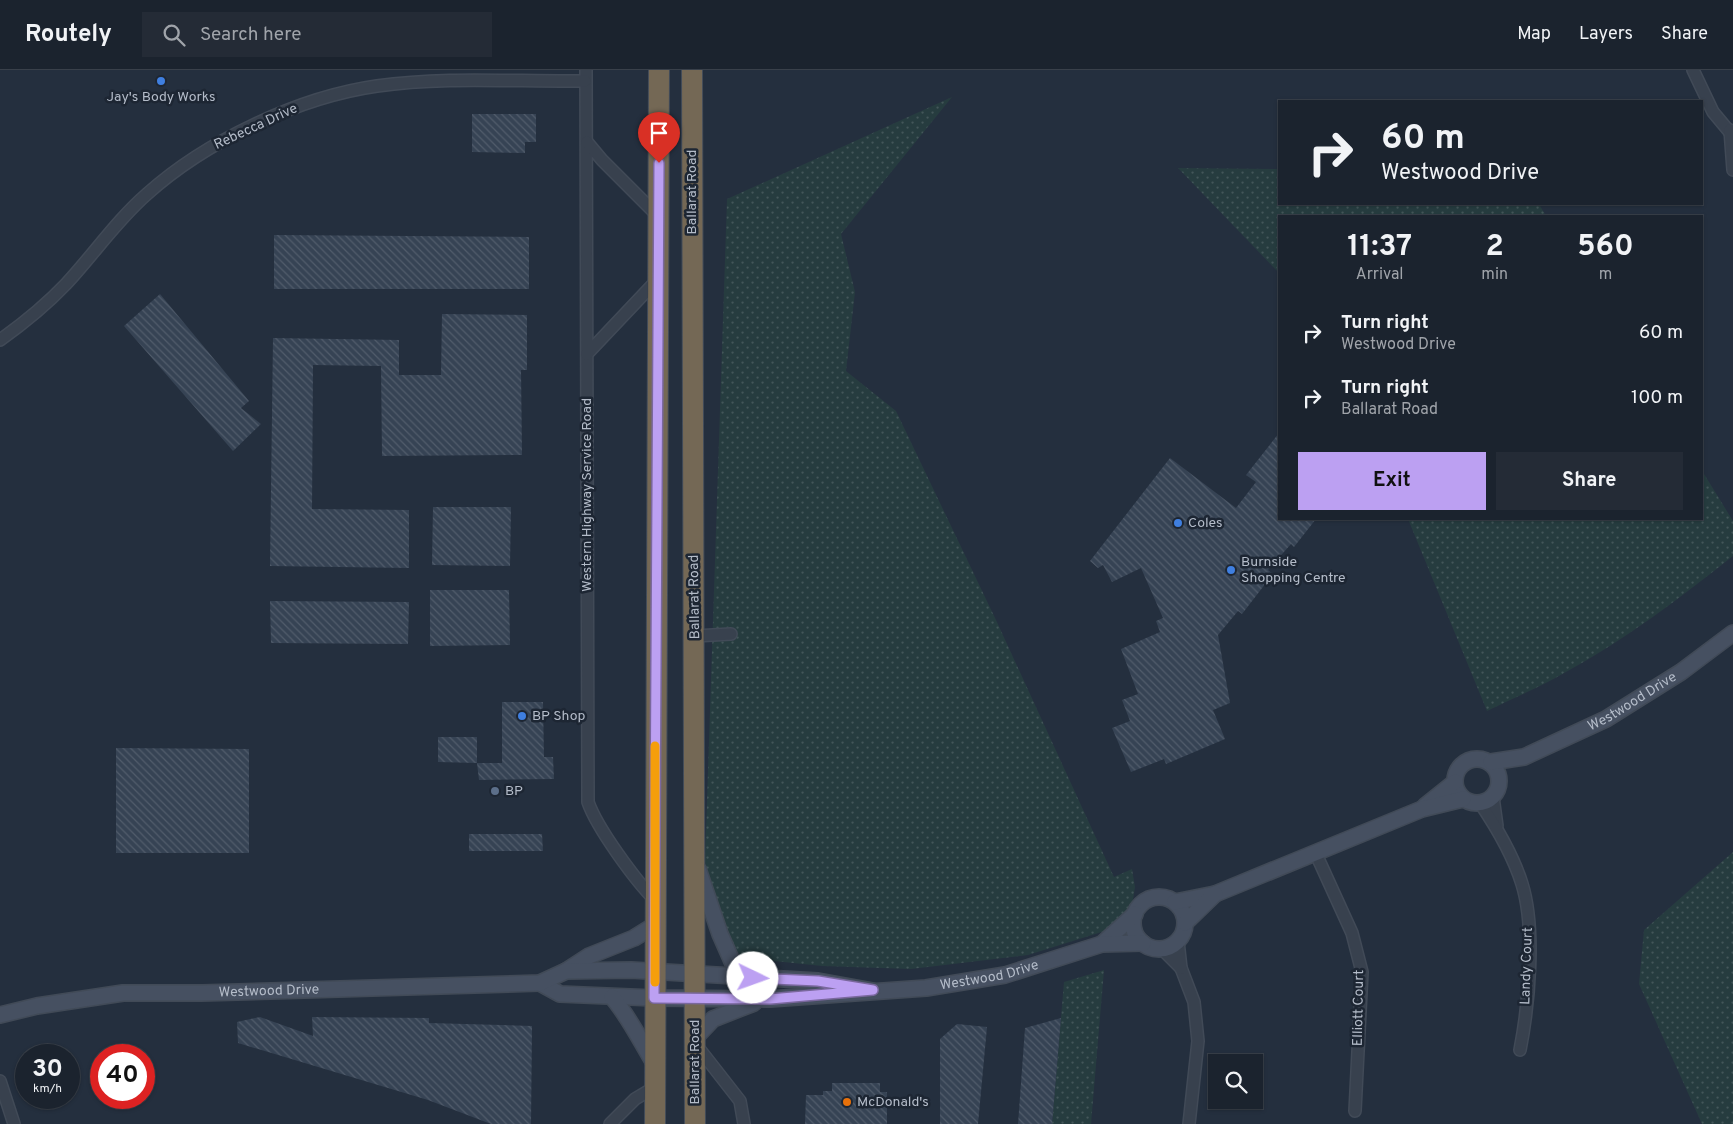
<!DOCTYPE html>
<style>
:root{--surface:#1b232e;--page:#242b36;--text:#f1f3f6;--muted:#a0a4aa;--line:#39404a;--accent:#bca0f2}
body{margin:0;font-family:Overpass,sans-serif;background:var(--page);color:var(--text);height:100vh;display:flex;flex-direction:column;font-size:19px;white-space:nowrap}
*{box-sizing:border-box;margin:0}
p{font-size:16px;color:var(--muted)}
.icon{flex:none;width:28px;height:28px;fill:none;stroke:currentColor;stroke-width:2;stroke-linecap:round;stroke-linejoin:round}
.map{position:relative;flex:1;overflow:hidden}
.drawer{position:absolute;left:1278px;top:145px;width:425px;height:305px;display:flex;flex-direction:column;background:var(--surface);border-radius:0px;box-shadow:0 1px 4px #0004,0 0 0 1px var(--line)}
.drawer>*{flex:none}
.guide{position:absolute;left:1278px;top:30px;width:425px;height:105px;border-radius:0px;box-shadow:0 1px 4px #0004,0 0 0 1px var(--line);background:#1b232e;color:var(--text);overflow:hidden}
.buttons{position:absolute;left:1208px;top:984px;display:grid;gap:10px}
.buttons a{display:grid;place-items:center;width:55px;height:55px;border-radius:0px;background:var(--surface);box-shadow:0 1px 4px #0004,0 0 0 1px var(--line);font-size:25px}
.speed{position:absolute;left:15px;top:974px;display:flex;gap:10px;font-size:25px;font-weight:700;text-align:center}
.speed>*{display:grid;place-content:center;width:65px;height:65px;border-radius:50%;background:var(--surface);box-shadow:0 1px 4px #0004,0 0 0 1px var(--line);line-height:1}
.speed small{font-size:12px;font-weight:400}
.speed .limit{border:8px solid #d22;background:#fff;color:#111}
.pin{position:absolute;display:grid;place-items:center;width:42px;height:42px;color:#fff;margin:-51px -21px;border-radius:50% 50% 50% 0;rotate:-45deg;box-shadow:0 0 5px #0007}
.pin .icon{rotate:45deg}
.me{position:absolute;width:55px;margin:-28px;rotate:93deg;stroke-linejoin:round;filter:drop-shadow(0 0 4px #0008)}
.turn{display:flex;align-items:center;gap:18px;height:105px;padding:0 20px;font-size:22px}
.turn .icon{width:65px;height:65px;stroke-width:2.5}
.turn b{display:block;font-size:35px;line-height:42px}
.eta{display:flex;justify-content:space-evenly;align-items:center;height:85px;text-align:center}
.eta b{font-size:30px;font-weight:700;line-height:35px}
.cta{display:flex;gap:10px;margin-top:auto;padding:10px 20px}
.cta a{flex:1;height:58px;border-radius:0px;background:var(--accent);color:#111;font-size:20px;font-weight:700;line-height:58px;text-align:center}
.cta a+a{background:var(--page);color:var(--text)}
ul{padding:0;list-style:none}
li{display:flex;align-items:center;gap:15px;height:65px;padding:0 20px}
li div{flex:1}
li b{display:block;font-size:19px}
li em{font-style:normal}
header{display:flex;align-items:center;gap:30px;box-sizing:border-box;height:70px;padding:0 25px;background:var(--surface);border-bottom:1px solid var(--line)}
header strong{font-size:24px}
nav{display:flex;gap:28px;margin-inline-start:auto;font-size:18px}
.search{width:350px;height:45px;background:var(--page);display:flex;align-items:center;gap:12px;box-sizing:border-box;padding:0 18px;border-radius:0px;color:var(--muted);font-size:19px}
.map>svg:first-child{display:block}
.green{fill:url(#green-dots)}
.building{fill:url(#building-back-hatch)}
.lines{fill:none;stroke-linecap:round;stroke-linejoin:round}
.street-casing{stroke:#414a57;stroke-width:14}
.secondary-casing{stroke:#414a57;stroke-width:18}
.highway-casing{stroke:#434c59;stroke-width:22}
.street{stroke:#38414e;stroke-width:11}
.secondary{stroke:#465061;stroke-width:15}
.highway{stroke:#746855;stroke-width:20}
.route-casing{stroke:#7a689d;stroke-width:12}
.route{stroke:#bca0f2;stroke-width:9}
.slow{stroke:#f59e0b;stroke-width:9}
.shop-dot{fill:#3f7fe0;stroke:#1d2633;stroke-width:2}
.service-dot{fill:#5c6f8a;stroke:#1d2633;stroke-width:2}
.food-dot{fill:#e8710a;stroke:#1d2633;stroke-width:2}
.labels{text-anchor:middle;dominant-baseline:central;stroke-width:5;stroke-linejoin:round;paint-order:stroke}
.poi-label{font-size:14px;fill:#b4bcc9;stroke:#1d2633;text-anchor:start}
.street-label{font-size:14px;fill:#b4bcc9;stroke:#1d2633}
</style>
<header>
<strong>Routely</strong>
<div class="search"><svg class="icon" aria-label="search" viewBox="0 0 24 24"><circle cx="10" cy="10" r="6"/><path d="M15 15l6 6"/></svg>Search here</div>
<nav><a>Map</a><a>Layers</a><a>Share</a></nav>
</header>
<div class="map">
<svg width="1733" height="1054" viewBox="0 0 1733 1054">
<defs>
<pattern id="green-dots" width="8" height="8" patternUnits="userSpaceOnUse" patternTransform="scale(1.25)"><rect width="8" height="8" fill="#263c3f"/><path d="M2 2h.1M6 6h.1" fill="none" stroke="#435659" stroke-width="1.8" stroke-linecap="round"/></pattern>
<pattern id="building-back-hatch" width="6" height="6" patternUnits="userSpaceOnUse" patternTransform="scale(1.25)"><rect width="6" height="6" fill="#364354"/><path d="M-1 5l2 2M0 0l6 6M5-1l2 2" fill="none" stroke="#515c6b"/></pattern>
</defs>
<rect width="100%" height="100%" fill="#242f3e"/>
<!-- green -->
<g class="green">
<path d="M952,27L841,164L855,222L846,301L896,341L996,550L1114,807L1132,799L1135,817L1132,836L1127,846L1108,860L1028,885L911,899L822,896L744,888L733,878L711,824L705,791L727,129Z"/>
<path d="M1178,98L1279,99V134H1539L1546,146H1279V203Z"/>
<path d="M1701,399L1733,451V486C1680,528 1625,570 1566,602C1541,617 1513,628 1487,641L1408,449H1701Z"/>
<path d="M1733,782V1054H1702L1639,914L1644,860Z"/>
<path d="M1104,900L1091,1054H1052L1064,912Z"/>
</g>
<!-- building -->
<g class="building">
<path d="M472,44H536V72H525V83L472,82Z"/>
<path d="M274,165L529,167V219H274Z"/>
<path d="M160,224L249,331L241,338L261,354L233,381L124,256Z"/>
<path d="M442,244L527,245V300H521L522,385L382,386L381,296L313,295L312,439L409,440V498L270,496L273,268L399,270V305H441Z"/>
<path d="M1279,363V449H1316L1294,477L1291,474L1268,500L1273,504L1242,544L1238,541L1218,565L1230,633L1213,640L1225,669L1166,694L1164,689L1131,702L1112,658L1130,651L1122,630L1138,624L1121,579L1160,562L1156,551L1163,548L1141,498L1112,512L1103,495L1098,498L1090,491L1170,388L1236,438L1256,412L1246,405Z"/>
<path d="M433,437H511L510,496L432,495Z"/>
<path d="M430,520H509L510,575L430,576Z"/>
<path d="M270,531L409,532L408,574L271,573Z"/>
<path d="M502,632H543L544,687H553L554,709L479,710L477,693H502Z"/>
<path d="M438,667H477V693L438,692Z"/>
<path d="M116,678L249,679V783H116Z"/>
<path d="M469,764H542L543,781H469Z"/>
<path d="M260,947L313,966L312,947L429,948V953L532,956L531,1054H491L428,1030L238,973L237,952Z"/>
<path d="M1061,948L1052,1054H1018L1025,958Z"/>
<path d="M957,954L987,957L978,1054H940V969Z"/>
<path d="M832,1013H880V1022H887V1054H805L806,1025H823V1021H832Z"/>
</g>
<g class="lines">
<!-- street casing -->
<g class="street-casing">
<g id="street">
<path d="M586,0L588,732C597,758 635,810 655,830"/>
<path d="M1693,0L1713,42L1733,66"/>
<path d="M1730,60L1733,100"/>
<path d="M587,72L602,90L659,147"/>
<path d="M0,270C24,253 46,235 66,214C94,184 116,151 147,124C206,71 299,27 377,16C446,6 517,12 585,11"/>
<path d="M587,284L658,209"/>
<path d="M695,566L731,564"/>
<path d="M1493,727L1497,756"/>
<path d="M1480,733C1497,758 1513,785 1522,814C1536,859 1529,934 1520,980"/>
<path d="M1316,784L1352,863L1362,902L1355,1041"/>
<path d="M1178,871L1181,898L1194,932L1198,971L1189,1054"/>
<path d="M1162,879L1181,898"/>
<path d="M697,976L740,1031L744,1054"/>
<path d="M0,1011L14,1054"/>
<path d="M610,1054L635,1029L655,1017"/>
</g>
</g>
<!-- secondary casing -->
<g class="secondary-casing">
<g id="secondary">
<circle cx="1477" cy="711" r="22"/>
<path id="s1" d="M1491,692L1524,687L1606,649L1681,602L1733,563"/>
<path d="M1425,736L1455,712"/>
<path d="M698,799L720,864L739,907"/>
<circle cx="1159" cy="853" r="26"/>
<path d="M1175,832L1215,824L1422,739L1463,729"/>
<path d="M1185,853L1215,824"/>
<path d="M1102,874L1135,844"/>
<path d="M566,901L589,886L634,868L655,855"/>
<path id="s2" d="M540,913L560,924L654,928L770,929L926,918L1005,905L1102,874L1143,873"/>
<path d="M612,927C628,945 641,972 654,993"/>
<path id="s3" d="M0,945L37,936L123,923H202L540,913L566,901L631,900L818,911L873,921"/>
<path d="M696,967L713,949L754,933"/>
</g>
</g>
<!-- highway casing -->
<g class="highway-casing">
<g id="highway">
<path d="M692,0L695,1054"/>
<path d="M655,1054L659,0"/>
</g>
</g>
<!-- street -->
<use href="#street" class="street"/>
<!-- secondary -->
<use href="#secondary" class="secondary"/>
<!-- highway -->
<use href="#highway" class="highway"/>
</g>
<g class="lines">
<!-- route casing -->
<g class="route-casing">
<path id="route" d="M659,93L654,928L770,929L873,920L818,911L753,908"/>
</g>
<!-- route -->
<use href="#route" class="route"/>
<!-- slow -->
<path class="slow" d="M655,912V676"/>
</g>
<!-- markers -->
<g class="shop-dot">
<circle cx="161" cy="11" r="5"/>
<circle cx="1178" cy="453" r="5"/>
<circle cx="1231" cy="500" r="5"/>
<circle cx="522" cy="646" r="5"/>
</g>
<circle class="service-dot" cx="495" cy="721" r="5"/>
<circle class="food-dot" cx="847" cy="1032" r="5"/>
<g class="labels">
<!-- poi labels -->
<g class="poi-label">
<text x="161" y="27" text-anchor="middle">Jay's Body Works</text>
<text x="1188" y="453">Coles</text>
<text x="1241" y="492">Burnside<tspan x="1241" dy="16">Shopping Centre</tspan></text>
<text x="532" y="646">BP Shop</text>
<text x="505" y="721">BP</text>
<text x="857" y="1032">McDonald's</text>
</g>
<!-- street labels -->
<g class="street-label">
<text transform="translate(256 57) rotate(-25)">Rebecca Drive</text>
<text transform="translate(692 122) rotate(-90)">Ballarat Road</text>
<text transform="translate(587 425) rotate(-90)">Western Highway Service Road</text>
<text transform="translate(695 527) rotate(-91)">Ballarat Road</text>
<text stroke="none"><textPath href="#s1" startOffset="155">Westwood Drive</textPath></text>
<text transform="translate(1527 896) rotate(-88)">Landy Court</text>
<text stroke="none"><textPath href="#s2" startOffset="454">Westwood Drive</textPath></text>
<text stroke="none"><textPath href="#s3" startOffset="271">Westwood Drive</textPath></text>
<text transform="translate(1359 938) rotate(-89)">Elliott Court</text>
<text transform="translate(695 992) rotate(-90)">Ballarat Road</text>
</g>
</g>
</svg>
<div class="buttons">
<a><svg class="icon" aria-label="search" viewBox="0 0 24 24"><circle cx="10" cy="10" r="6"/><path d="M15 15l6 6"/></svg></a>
</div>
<div class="speed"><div>30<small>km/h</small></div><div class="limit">40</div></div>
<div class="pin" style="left:659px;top:93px;background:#d93025"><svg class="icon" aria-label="arrive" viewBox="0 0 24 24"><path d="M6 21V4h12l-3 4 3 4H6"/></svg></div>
<svg class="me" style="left:753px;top:908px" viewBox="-20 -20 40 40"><circle r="19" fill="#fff"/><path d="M0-13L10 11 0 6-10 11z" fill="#bca0f2"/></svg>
<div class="guide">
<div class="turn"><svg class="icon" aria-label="right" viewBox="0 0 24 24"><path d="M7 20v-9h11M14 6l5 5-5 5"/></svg><div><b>60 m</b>Westwood Drive</div></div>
</div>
<section class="drawer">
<div class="eta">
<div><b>11:37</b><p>Arrival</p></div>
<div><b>2</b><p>min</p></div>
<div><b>560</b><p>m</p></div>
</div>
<ul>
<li><svg class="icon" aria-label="right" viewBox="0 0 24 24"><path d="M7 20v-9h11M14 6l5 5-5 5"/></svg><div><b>Turn right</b><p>Westwood Drive</p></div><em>60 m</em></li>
<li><svg class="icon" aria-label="right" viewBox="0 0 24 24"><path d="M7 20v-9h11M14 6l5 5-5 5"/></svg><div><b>Turn right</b><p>Ballarat Road</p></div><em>100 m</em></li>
</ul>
<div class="cta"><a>Exit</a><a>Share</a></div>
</section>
</div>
